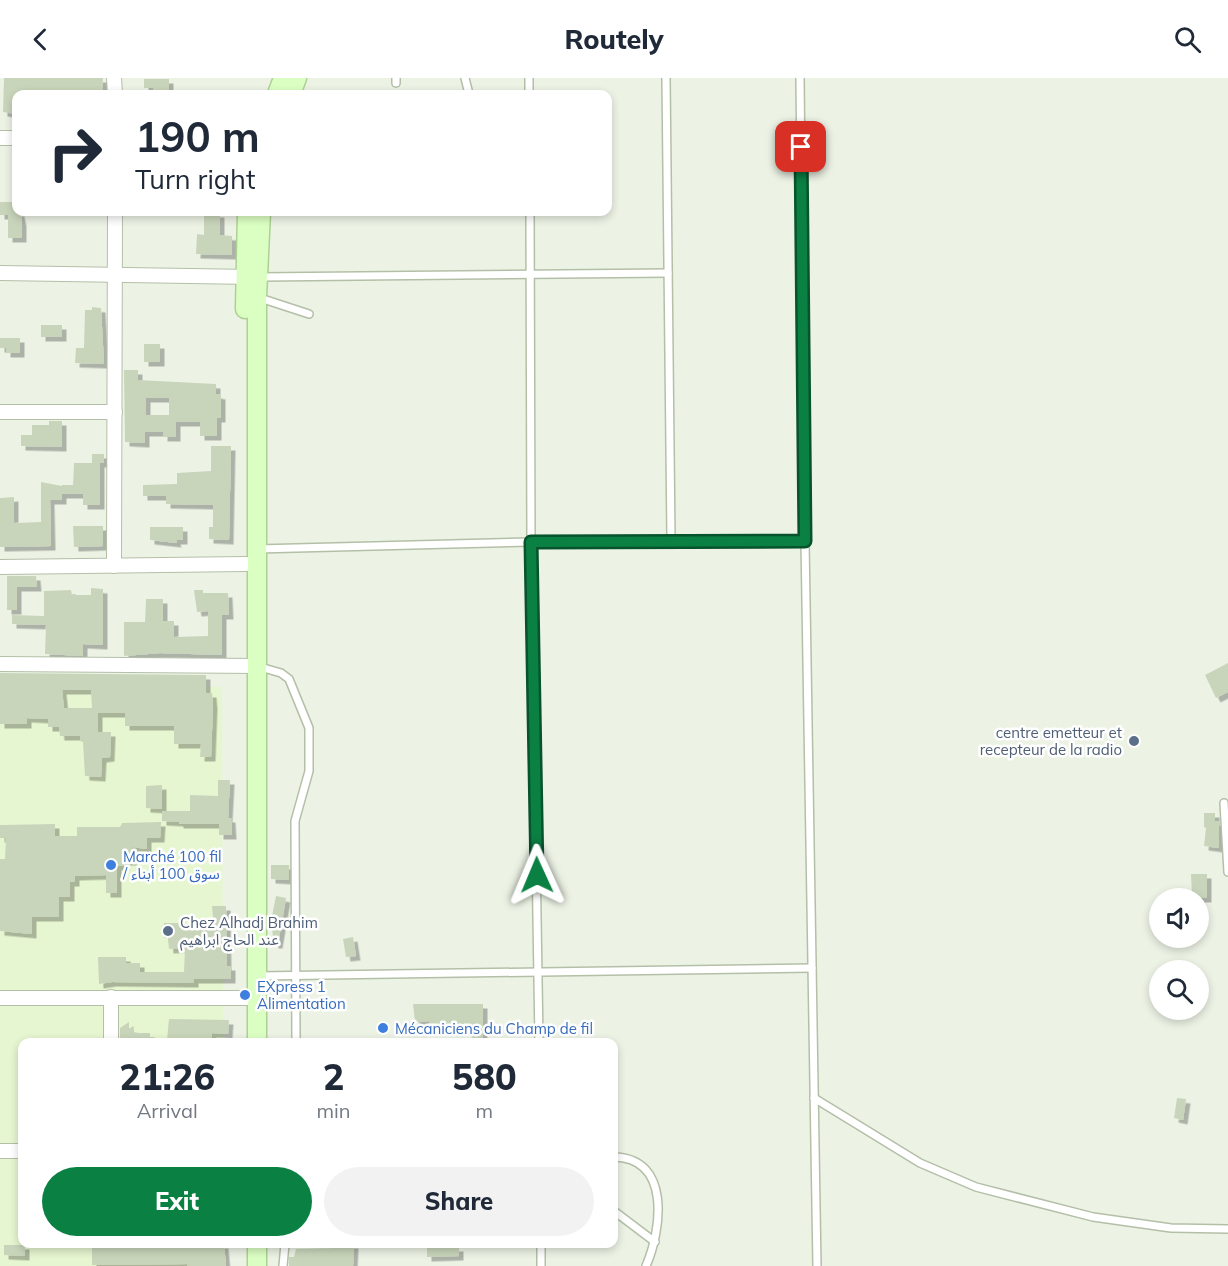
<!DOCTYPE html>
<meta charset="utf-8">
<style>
:root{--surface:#fff;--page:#f2f2f3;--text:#1f2937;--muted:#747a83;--accent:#0b8043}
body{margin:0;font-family:Mulish,"Noto Sans Arabic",sans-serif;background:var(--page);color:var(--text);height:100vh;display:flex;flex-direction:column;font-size:22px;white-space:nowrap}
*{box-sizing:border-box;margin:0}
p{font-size:20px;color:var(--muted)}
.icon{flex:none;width:33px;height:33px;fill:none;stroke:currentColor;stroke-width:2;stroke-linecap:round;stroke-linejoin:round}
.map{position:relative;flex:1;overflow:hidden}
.details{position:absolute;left:18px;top:960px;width:600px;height:210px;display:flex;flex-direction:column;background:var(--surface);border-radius:12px;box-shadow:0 3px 9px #0003}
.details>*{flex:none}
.top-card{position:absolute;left:12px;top:12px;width:600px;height:126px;border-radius:12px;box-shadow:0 3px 9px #0003;background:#fff;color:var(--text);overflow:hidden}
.controls{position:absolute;left:1149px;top:810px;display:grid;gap:12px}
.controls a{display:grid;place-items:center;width:60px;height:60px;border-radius:50%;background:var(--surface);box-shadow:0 3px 9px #0003;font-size:30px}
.pin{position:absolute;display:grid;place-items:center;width:51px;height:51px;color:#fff;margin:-26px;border-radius:12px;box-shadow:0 3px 9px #0006}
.me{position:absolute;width:66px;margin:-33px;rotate:359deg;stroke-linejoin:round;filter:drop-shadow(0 0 4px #0008)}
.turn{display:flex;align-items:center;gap:21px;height:126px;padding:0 24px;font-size:27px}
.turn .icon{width:78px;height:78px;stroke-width:2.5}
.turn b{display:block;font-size:42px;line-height:51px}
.eta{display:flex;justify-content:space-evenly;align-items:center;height:102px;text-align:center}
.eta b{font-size:36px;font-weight:800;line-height:42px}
.action{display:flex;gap:12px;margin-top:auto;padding:12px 24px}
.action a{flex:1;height:69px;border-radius:36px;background:var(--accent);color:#fff;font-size:24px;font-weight:800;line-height:69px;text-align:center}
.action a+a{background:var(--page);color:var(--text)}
header{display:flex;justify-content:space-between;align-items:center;height:78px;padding:0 24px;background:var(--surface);font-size:27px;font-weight:800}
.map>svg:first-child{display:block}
.commercial{fill:#e6f6d0}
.building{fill:#c9d5bb;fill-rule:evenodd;filter:url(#shadow)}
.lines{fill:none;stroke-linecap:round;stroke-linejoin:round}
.lane-casing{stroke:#b4bfa8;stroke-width:10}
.street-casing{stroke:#b4bfa8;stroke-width:16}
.secondary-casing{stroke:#add192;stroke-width:21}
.lane{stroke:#fff;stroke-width:7}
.street{stroke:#fff;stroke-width:14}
.secondary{stroke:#dbffc3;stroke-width:18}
.route-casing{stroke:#07532c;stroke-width:15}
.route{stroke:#0b8043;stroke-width:10}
.service-dot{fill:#5c6f8a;stroke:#fff;stroke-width:2}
.shop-dot{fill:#3f7fe0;stroke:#fff;stroke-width:2}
.labels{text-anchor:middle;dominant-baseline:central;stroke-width:5;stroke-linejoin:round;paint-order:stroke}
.service-label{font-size:15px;fill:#4e5e75;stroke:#fff;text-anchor:end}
.shop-label{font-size:15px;fill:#366cbe;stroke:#fff;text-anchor:start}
</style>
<header><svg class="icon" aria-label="back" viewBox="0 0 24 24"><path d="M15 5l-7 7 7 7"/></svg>Routely<svg class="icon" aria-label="search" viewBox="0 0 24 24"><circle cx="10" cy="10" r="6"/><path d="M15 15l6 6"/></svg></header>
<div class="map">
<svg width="1228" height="1188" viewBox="0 0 1228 1188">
<defs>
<filter id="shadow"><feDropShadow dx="4.5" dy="4.5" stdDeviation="0" flood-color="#0004"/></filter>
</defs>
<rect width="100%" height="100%" fill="#ecf3e5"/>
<!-- commercial -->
<path class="commercial" d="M0,603L222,609L223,964H22V1166H223V1188H0Z"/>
<!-- building -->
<g class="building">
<path d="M4,0H103L102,16H85V12L62,13V16L20,13V16H16V36L3,34Z"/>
<path d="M144,1H169V16H153V10H144Z"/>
<path d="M0,124H16V134H20L22,144V160H8V137H0Z"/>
<path d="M204,135H220V157L232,158V177L196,176L197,156L204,157Z"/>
<path d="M92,229L101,230L104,286L75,285L76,270H84L85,232H92Z"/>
<rect x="41" y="247" width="21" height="12"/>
<path d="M0,260H20V275H6V270H0Z"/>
<rect x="144" y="266" width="16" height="18"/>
<path d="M124,292H138V302L216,306V316L221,317V340H217V358H200V344H176V359H163V354H145V365L125,364ZM146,320H169V337H146Z"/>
<path d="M49,343H62V369L21,368V357H32V347H49Z"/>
<path d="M211,368H231L229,462L209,461V449H213V427L166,426V418H143V407L177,406V395L211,393Z"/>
<path d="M92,376H104V385H100V427H83V416H62V407H73L74,385H92Z"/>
<path d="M41,404L62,408V422H50L51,468L0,469V420L14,419V445L41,444Z"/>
<path d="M73,448H103V468L74,469Z"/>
<path d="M150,449H183V462H176L177,465L150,462Z"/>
<path d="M7,498H36L37,509H17V532H7Z"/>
<path d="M91,510L103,511V567L83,566V578L45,576L46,547L12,546V537L44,538V513L71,512L72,517H91Z"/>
<path d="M194,512H203V515H228L229,537H222V577L160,575L124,578V544H145L146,521H163V543H174V559L208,558V533L197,534Z"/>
<path d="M1228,585V614L1216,620L1205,597Z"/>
<path d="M0,595L206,597V615H212L213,627L211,679H200L201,666H174V648H125V635H98V654H111L110,679L102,680L101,699L85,698L83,664L80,663V658H60L59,649H48V641L27,640V646H0ZM62,612H91L92,630H64Z"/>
<path d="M218,702H230L228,740H231L232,757H219V746H179V744L162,743V733H190V717L218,718Z"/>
<path d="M162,707V731L146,730V708Z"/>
<path d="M1204,735H1215V743L1219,744V770L1204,768L1206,750L1204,749Z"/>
<path d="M161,744L160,760H147V771L132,769V783H124L125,788H117V815H106V797L75,798V804H70V819H59V839H32V856L0,853V781H5L6,760H0V747L55,746V758H77V749H120L122,745Z"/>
<path d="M271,787H289V802L271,801Z"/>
<path d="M1191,796H1207V820H1192Z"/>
<path d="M276,818L286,820L278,866H274L271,843Z"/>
<path d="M212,828H226L227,888H231V901H194V905L112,904L99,906L98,879H126V885H140V894H184L185,870L169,871L168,860H164V845H180V851H200L199,841L213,840Z"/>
<path d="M353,859L356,878L346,879L343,861Z"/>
<path d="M413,926H483V964H472L471,948H429V943L415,944Z"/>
<path d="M169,941L229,942L228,956L212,955V962H167Z"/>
<path d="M129,944V950L134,951V955H150V964H124V962H120V950Z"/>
<path d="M1177,1020L1186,1021L1183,1042L1174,1040Z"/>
<path d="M92,1166H224L226,1188H187V1186L92,1187Z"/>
<path d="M336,1166H354L353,1188H289V1179H294L296,1171L335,1170Z"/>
<path d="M4,1167H25V1178L4,1177Z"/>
<path d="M459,1169V1178L427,1179V1170Z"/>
</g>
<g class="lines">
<!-- lane casing -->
<g class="lane-casing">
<g id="lane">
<path d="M396,0V5"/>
<path d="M465,0L469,16"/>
<path d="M529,0V16"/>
<path d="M666,0L671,462"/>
<path d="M530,134L531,464L539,964"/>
<path d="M260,199L668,195"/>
<path d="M260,220L309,236"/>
<path d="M805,463L817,1188"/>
<path d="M257,471L531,464L805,463L800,0"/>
<path d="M260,589L281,595L289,601L309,650V693L295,743L296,964"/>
<path d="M1224,725L1228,794"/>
<path d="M259,898L812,890"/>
<path d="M814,1020L920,1085L976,1109L1093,1139L1171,1150L1228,1151"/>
<path d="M614,1079C671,1080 662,1151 646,1188"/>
<path d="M614,1133L655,1164"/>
<path d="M541,1166V1188"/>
<path d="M283,1188L285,1166"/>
</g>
</g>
<!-- street casing -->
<g class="street-casing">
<g id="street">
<path d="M114,0L115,16"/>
<path d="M0,60H16"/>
<path d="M0,195L253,199"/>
<path d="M0,334H115"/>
<path d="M114,488L115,134"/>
<path d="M0,489L246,486"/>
<path d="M0,586L257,588"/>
<path d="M0,920H248"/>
<path d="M111,964V919"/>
<path d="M0,1073H22"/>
</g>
</g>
<!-- secondary casing -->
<g class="secondary-casing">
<g id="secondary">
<path d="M277,16L283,0"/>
<path d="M291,16L297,0"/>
<path d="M245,231L247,134"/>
<path d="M257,964V219L261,134"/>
<path d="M257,1188V1166"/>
</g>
</g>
<!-- lane -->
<use href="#lane" class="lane"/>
<!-- street -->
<use href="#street" class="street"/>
<!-- secondary -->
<use href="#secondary" class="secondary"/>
</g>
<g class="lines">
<!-- route casing -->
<g class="route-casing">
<path id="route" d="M537,797L531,464L805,463L801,69"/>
</g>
<!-- route -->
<use href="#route" class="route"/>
</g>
<!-- markers -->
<g class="service-dot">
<circle cx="1134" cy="663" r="6"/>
<circle cx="168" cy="853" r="6"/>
</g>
<g class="shop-dot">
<circle cx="111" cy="787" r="6"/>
<circle cx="245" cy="917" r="6"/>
<circle cx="383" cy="950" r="6"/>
</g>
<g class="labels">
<!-- service labels -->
<g class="service-label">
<text x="1122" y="654">centre emetteur et<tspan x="1122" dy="17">recepteur de la radio</tspan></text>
<text x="180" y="844" text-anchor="start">Chez Alhadj Brahim<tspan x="180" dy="17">عند الحاج ابراهيم</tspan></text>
</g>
<!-- shop labels -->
<g class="shop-label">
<text x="123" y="778">Marché 100 fil<tspan x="123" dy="17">/ سوق 100 أبناء</tspan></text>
<text x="257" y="908">EXpress 1<tspan x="257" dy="17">Alimentation</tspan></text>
<text x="395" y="950">Mécaniciens du Champ de fil</text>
</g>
</g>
</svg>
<div class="controls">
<a><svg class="icon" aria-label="sound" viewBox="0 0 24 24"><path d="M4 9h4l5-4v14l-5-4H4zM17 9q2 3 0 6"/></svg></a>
<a><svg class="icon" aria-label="search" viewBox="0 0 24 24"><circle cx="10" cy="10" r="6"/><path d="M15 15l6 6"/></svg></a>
</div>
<div class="pin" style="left:801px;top:69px;background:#d93025"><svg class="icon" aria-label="arrive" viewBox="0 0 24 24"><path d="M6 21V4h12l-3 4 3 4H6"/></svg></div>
<svg class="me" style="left:537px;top:797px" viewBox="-20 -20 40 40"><path d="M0-17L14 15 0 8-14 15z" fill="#0b8043" stroke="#fff" stroke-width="4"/></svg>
<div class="top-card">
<div class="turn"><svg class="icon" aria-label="right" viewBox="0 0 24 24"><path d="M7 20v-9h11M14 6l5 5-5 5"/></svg><div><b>190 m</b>Turn right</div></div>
</div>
<section class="details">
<div class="eta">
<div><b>21:26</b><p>Arrival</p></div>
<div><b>2</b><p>min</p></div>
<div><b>580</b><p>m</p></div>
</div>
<div class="action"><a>Exit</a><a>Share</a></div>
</section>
</div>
